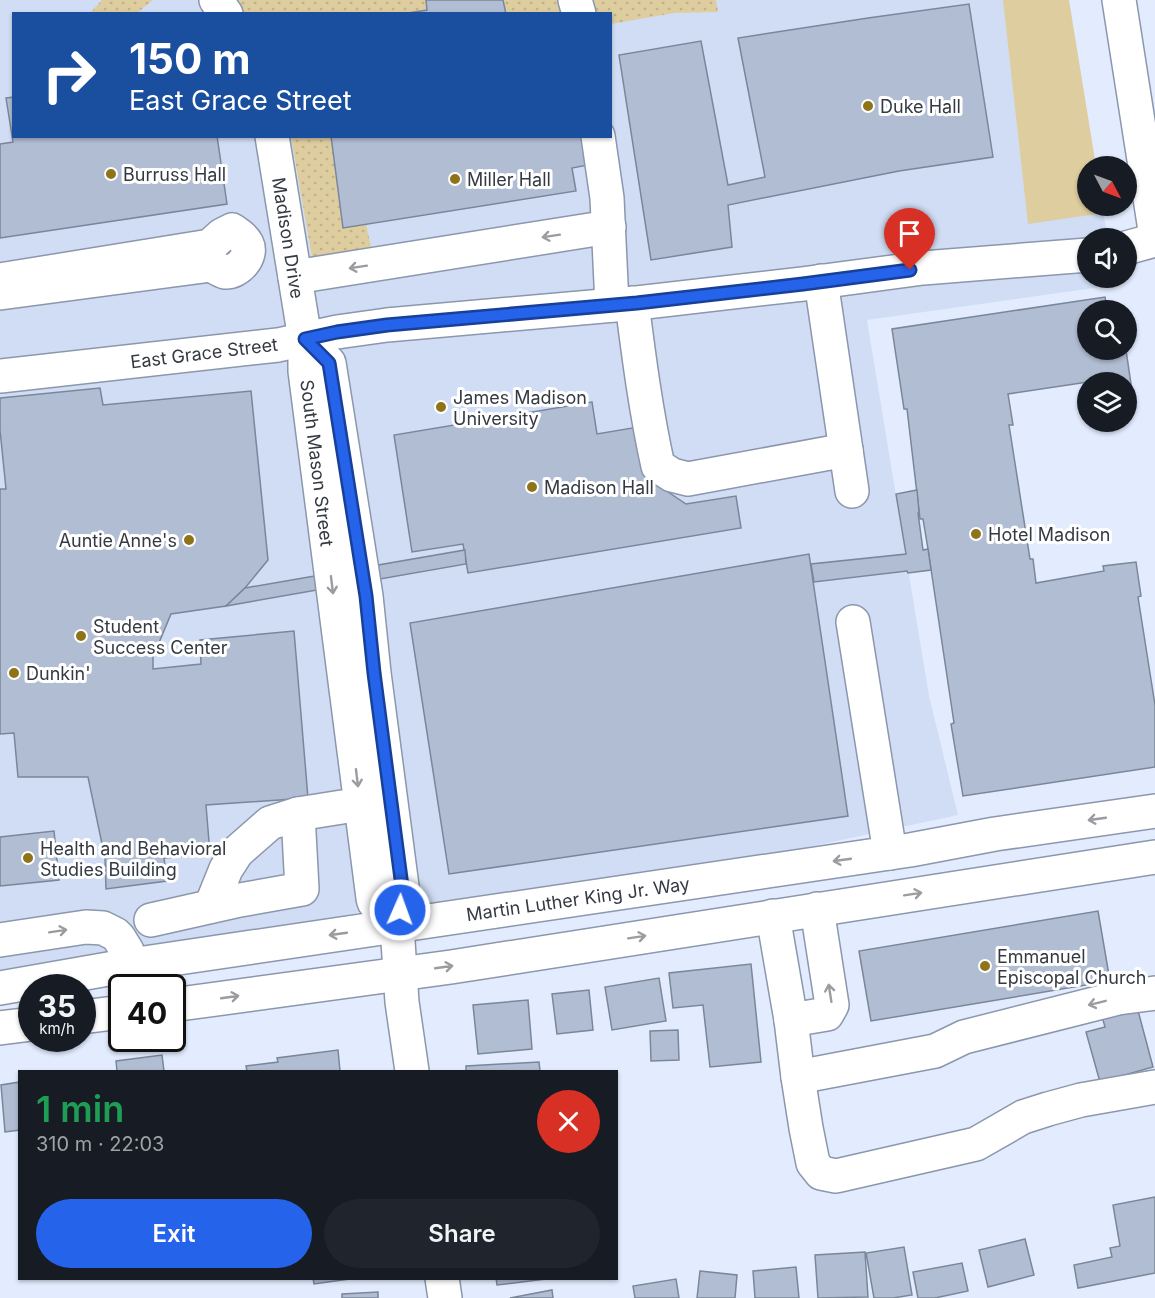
<!DOCTYPE html>
<meta charset="utf-8">
<style>
:root{--surface:#171b24;--page:#20242c;--text:#f1f3f6;--muted:#9ea1a6;--accent:#2563eb}
body{margin:0;font-family:Inter,sans-serif;background:var(--page);color:var(--text);height:100vh;display:flex;flex-direction:column;font-size:22px;white-space:nowrap}
*{box-sizing:border-box;margin:0}
p{font-size:20px;color:var(--muted)}
.icon{flex:none;width:33px;height:33px;fill:none;stroke:currentColor;stroke-width:2;stroke-linecap:round;stroke-linejoin:round}
.map{position:relative;flex:1;overflow:hidden}
.panel{position:absolute;left:18px;top:1070px;width:600px;height:210px;display:flex;flex-direction:column;background:var(--surface);border-radius:0px;box-shadow:0 2px 4px #0004}
.panel>*{flex:none}
.banner{position:absolute;left:12px;top:12px;width:600px;height:126px;border-radius:0px;box-shadow:0 2px 4px #0004;background:#1a4fa0;color:#fff;overflow:hidden}
.needle{width:39px;rotate:131deg}
.fabs{position:absolute;left:1077px;top:156px;display:grid;gap:12px}
.fabs a{display:grid;place-items:center;width:60px;height:60px;border-radius:50%;background:var(--surface);box-shadow:0 2px 4px #0004;font-size:30px}
.speed{position:absolute;left:18px;top:974px;display:flex;gap:12px;font-size:30px;font-weight:700;text-align:center}
.speed>*{display:grid;place-content:center;width:78px;height:78px;border-radius:50%;background:var(--surface);box-shadow:0 2px 4px #0004;line-height:1}
.speed small{font-size:15px;font-weight:400}
.speed .limit{border:3px solid #111;border-radius:9px;background:#fff;color:#111}
.pin{position:absolute;display:grid;place-items:center;width:51px;height:51px;color:#fff;margin:-62px -26px;border-radius:50% 50% 50% 0;rotate:-45deg;box-shadow:0 0 6px #0007}
.pin .icon{rotate:45deg}
.me{position:absolute;width:66px;margin:-33px;rotate:2deg;stroke-linejoin:round;filter:drop-shadow(0 0 4px #0008)}
.turn{display:flex;align-items:center;gap:21px;height:126px;padding:0 18px;font-size:27px}
.turn .icon{width:78px;height:78px;stroke-width:2.5}
.turn b{display:block;font-size:42px;line-height:51px}
.round{display:grid;place-items:center;flex:none;width:63px;height:63px;border-radius:32px;background:var(--page)}
.headline{display:flex;align-items:center;justify-content:space-between;height:102px;padding:0 18px}
h1{font-size:36px;font-weight:600;line-height:45px;color:#1e9e55}
.action{display:flex;gap:12px;margin-top:auto;padding:12px 18px}
.action a{flex:1;height:69px;border-radius:36px;background:var(--accent);color:#fff;font-size:24px;font-weight:600;line-height:69px;text-align:center}
.action a+a{background:var(--page);color:var(--text)}
.map>svg:first-child{display:block}
.built{fill:#d1ddf4;fill-rule:evenodd}
.grass{fill:url(#grass-dots)}
.park{fill:#decd9f}
.building{fill:#b1bdd3;stroke:#7a869a;stroke-width:1.5}
.lines{fill:none;stroke-linecap:round;stroke-linejoin:round}
.minor-casing{stroke:#8b97ac;stroke-width:36}
.major-casing{stroke:#8b97ac;stroke-width:36}
.minor{stroke:#fff;stroke-width:33}
.major{stroke:#fff;stroke-width:33}
.oneway{stroke:#9a9ca0}
.route-casing{stroke:#184099;stroke-width:15}
.route{stroke:#2563eb;stroke-width:10}
.poi-dot{fill:#8f7318;stroke:#fff;stroke-width:2}
.labels{text-anchor:middle;dominant-baseline:central;stroke-width:6;stroke-linejoin:round;paint-order:stroke}
.poi-label{font-size:18px;fill:#353a42;stroke:#fff;text-anchor:start}
.street-label{font-size:18px;fill:#353a42;stroke:#fff}
</style>
<div class="map">
<svg width="1155" height="1298" viewBox="0 0 1155 1298">
<defs>
<pattern id="grass-dots" width="8" height="8" patternUnits="userSpaceOnUse" patternTransform="scale(1.5)"><rect width="8" height="8" fill="#decd9f"/><path d="M2 2h.1M6 6h.1" fill="none" stroke="#bfb18a" stroke-width="1.8" stroke-linecap="round"/></pattern>
</defs>
<rect width="100%" height="100%" fill="#e2ecfe"/>
<!-- built -->
<path class="built" d="M0,0H1069L1088,166V206H1102L1108,238H1088V278H1114L1115,285L867,320L929,696L958,815L612,889L428,912L421,896L321,922L0,970ZM14,14H610V136H14Z"/>
<!-- grass -->
<g class="grass">
<path d="M102,0H153L137,13H90Z"/>
<path d="M232,0H426L427,10L402,14H242Z"/>
<path d="M503,0H716L718,12L674,13L611,24L610,14L506,13Z"/>
<path d="M291,137H331L343,227L366,224L375,265L315,274Z"/>
</g>
<!-- park -->
<path class="park" d="M1003,0H1069L1096,166H1088V206H1102L1104,213L1028,224Z"/>
<!-- building -->
<g class="building">
<path d="M426,0H503L506,14H402L427,10Z"/>
<path d="M969,4L993,157L899,171L728,205L732,247L651,260L619,55L701,41L728,185L765,177L738,38L868,18Z"/>
<path d="M14,97V136H217L227,204L0,238V144L13,142L6,98Z"/>
<path d="M331,136H584L588,165L572,168L576,191L343,228Z"/>
<path d="M1105,297L1107,310H1088V350H1126L1131,384L1126,385V382H1088L1008,394L1013,425H1009L1030,559H1033L1036,583L1104,571L1103,566L1136,562L1141,596L1138,597L1155,705V767L963,796L951,724L954,723L928,549L923,519H920L907,409H904L892,329Z"/>
<path d="M100,388L103,405L251,391L268,560L245,588L226,606L171,614L153,657V669L201,664L200,640L294,631L308,798L206,805L210,854L164,858L167,881L106,889L105,858L88,777H18L14,733L0,734V489H6L0,430V398Z"/>
<path d="M592,402L597,434L638,427L649,479L686,504L736,496L741,528L468,573L463,544L412,552L394,435Z"/>
<path d="M917,490L919,512L918,513L923,550L928,549L931,570L908,573L907,571L814,582L811,564L906,554L896,494Z"/>
<path d="M465,550L466,564L226,606L245,588Z"/>
<path d="M809,554L848,816L449,874L410,623Z"/>
<path d="M54,831L59,880L0,886V837Z"/>
<path d="M1098,911L1110,981L871,1021L859,951Z"/>
<path d="M751,964L761,1062L710,1067L703,1005L673,1008L669,973Z"/>
<path d="M659,978L666,1021L612,1030L605,987Z"/>
<path d="M589,990L593,1030L557,1034L552,994Z"/>
<path d="M528,1000L532,1049L478,1054L473,1005Z"/>
<path d="M1136,1003L1153,1067L1100,1082L1086,1032L1105,1027L1101,1013Z"/>
<path d="M678,1030L679,1060L651,1061L650,1031Z"/>
<path d="M338,1050L340,1071H247L246,1066L278,1062L277,1058Z"/>
<path d="M162,1055L164,1071H117L116,1061Z"/>
<path d="M539,1062L540,1071H466V1066Z"/>
<path d="M20,1082V1130L5,1132L1,1085Z"/>
<path d="M1155,1197V1273L1078,1288L1074,1265L1112,1257L1110,1248L1120,1246L1113,1205Z"/>
<path d="M1025,1239L1034,1275L988,1287L979,1250Z"/>
<path d="M904,1247L912,1295L893,1298H874L866,1253Z"/>
<path d="M865,1252L868,1297L818,1298L815,1255Z"/>
<path d="M962,1263L968,1291L935,1298H918L913,1272Z"/>
<path d="M796,1267L799,1298H755L753,1271Z"/>
<path d="M700,1271L737,1275L735,1298H697Z"/>
<path d="M313,1278H357L314,1284Z"/>
<path d="M496,1278H554L497,1285Z"/>
<path d="M676,1279L679,1298H635L633,1286Z"/>
<path d="M552,1290L553,1298H510Z"/>
<path d="M378,1292V1298H342V1294Z"/>
</g>
<g class="lines">
<!-- minor casing -->
<g class="minor-casing">
<g id="minor">
<path d="M216,0L226,14"/>
<path d="M575,0L579,14"/>
<path d="M272,136L305,339V371L373,898L374,902L397,926"/>
<path d="M598,136L607,198L612,305"/>
<path d="M1126,248L1155,240"/>
<path d="M295,277L609,227"/>
<path d="M0,280L210,246L222,235L232,230C238,234 244,238 247,244C253,256 238,273 225,272C221,271 215,267 211,265L0,293"/>
<path d="M821,281L852,491"/>
<path d="M632,303C639,358 646,412 658,466L672,475L688,479L846,450"/>
<path d="M305,339L329,363L366,596L374,673L403,894L397,926"/>
<path d="M0,376L278,345L337,332L387,325L637,303L803,284L923,268L1088,255"/>
<path d="M853,622L890,853"/>
<path d="M211,906L226,869L237,852L270,823L298,814L342,807"/>
<path d="M773,916L791,1020L798,1077L806,1128L813,1163L821,1173L836,1176L976,1144L1023,1117L1048,1109L1081,1100L1155,1087"/>
<path d="M151,920L240,900L302,889L298,814"/>
<path d="M0,940L86,927L103,928L115,934L119,938L127,951L131,965"/>
<path d="M791,1020L827,1014L832,1005L817,909"/>
<path d="M798,1077L935,1051L964,1037L1118,998L1155,993"/>
</g>
</g>
<!-- major casing -->
<g class="major-casing">
<g id="major">
<path d="M1119,0L1155,230"/>
<path d="M397,926L402,1002L412,1071"/>
<path d="M0,988L131,965L910,850L995,834L1155,811"/>
<path d="M172,1005L451,967L1155,857"/>
<path d="M82,1017L122,1012"/>
<path d="M0,1028L32,1024"/>
<path d="M442,1278L445,1298"/>
</g>
</g>
<!-- minor -->
<use href="#minor" class="minor"/>
<!-- major -->
<use href="#major" class="major"/>
</g>
<!-- one-way arrows -->
<defs><path id="oneway-shaft" d="M-6 0H5M1.5-3L5.5 0L1.5 3" fill="none" stroke-width="1.6" stroke-linecap="round" stroke-linejoin="round" transform="scale(1.5)"/></defs>
<g class="oneway">
<use href="#oneway-shaft" transform="translate(551 236) rotate(171)"/>
<use href="#oneway-shaft" transform="translate(358 267) rotate(171)"/>
<use href="#oneway-shaft" transform="translate(332 585) rotate(83)"/>
<use href="#oneway-shaft" transform="translate(357 778) rotate(83)"/>
<use href="#oneway-shaft" transform="translate(1097 819) rotate(172)"/>
<use href="#oneway-shaft" transform="translate(842 860) rotate(172)"/>
<use href="#oneway-shaft" transform="translate(913 894) rotate(-9)"/>
<use href="#oneway-shaft" transform="translate(58 931) rotate(-9)"/>
<use href="#oneway-shaft" transform="translate(338 934) rotate(172)"/>
<use href="#oneway-shaft" transform="translate(637 937) rotate(-9)"/>
<use href="#oneway-shaft" transform="translate(444 967) rotate(-8)"/>
<use href="#oneway-shaft" transform="translate(830 993) rotate(-99)"/>
<use href="#oneway-shaft" transform="translate(230 997) rotate(-8)"/>
<use href="#oneway-shaft" transform="translate(1097 1003) rotate(166)"/>
</g>
<g class="lines">
<!-- route casing -->
<g class="route-casing">
<path id="route" d="M400,910L403,894L374,673L366,596L329,363L305,339L337,332L387,325L637,303L803,284L910,270"/>
</g>
<!-- route -->
<use href="#route" class="route"/>
</g>
<!-- markers -->
<g class="poi-dot">
<circle cx="868" cy="106" r="6"/>
<circle cx="111" cy="174" r="6"/>
<circle cx="455" cy="179" r="6"/>
<circle cx="441" cy="407" r="6"/>
<circle cx="532" cy="487" r="6"/>
<circle cx="976" cy="534" r="6"/>
<circle cx="189" cy="540" r="6"/>
<circle cx="81" cy="636" r="6"/>
<circle cx="14" cy="673" r="6"/>
<circle cx="28" cy="858" r="6"/>
<circle cx="985" cy="966" r="6"/>
</g>
<g class="labels">
<!-- poi labels -->
<g class="poi-label">
<text x="880" y="106">Duke Hall</text>
<text x="123" y="174">Burruss Hall</text>
<text x="467" y="179">Miller Hall</text>
<text x="453" y="397">James Madison<tspan x="453" dy="21">University</tspan></text>
<text x="544" y="487">Madison Hall</text>
<text x="988" y="534">Hotel Madison</text>
<text x="177" y="540" text-anchor="end">Auntie Anne's</text>
<text x="93" y="626">Student<tspan x="93" dy="21">Success Center</tspan></text>
<text x="26" y="673">Dunkin'</text>
<text x="40" y="848">Health and Behavioral<tspan x="40" dy="21">Studies Building</tspan></text>
<text x="997" y="956">Emmanuel<tspan x="997" dy="21">Episcopal Church</tspan></text>
</g>
<!-- street labels -->
<g class="street-label">
<text transform="translate(288 238) rotate(81)">Madison Drive</text>
<text transform="translate(204 353) rotate(-7)">East Grace Street</text>
<text transform="translate(317 463) rotate(83)">South Mason Street</text>
<text transform="translate(578 899) rotate(-8)">Martin Luther King Jr. Way</text>
</g>
</g>
</svg>
<div class="fabs">
<a><svg class="needle" viewBox="-14 -14 28 28"><path d="M0-13l5 13h-10z" fill="#e53935"/><path d="M0 13l5-13h-10z" fill="#9ea1a6"/></svg></a>
<a><svg class="icon" aria-label="sound" viewBox="0 0 24 24"><path d="M4 9h4l5-4v14l-5-4H4zM17 9q2 3 0 6"/></svg></a>
<a><svg class="icon" aria-label="search" viewBox="0 0 24 24"><circle cx="10" cy="10" r="6"/><path d="M15 15l6 6"/></svg></a>
<a><svg class="icon" aria-label="layers" viewBox="0 0 24 24"><path d="M12 4l9 5-9 5-9-5zM3 14l9 5 9-5"/></svg></a>
</div>
<div class="speed"><div>35<small>km/h</small></div><div class="limit">40</div></div>
<div class="pin" style="left:910px;top:270px;background:#d93025"><svg class="icon" aria-label="arrive" viewBox="0 0 24 24"><path d="M6 21V4h12l-3 4 3 4H6"/></svg></div>
<svg class="me" style="left:400px;top:910px" viewBox="-20 -20 40 40"><circle r="17" fill="#2563eb" stroke="#fff" stroke-width="3"/><path d="M0-11L8 9 0 5-8 9z" fill="#fff"/></svg>
<div class="banner">
<div class="turn"><svg class="icon" aria-label="right" viewBox="0 0 24 24"><path d="M7 20v-9h11M14 6l5 5-5 5"/></svg><div><b>150 m</b>East Grace Street</div></div>
</div>
<section class="panel">
<div class="headline"><div><h1>1 min</h1><p>310 m · 22:03</p></div><a class="round" style="background:#d93025;color:#fff"><svg class="icon" aria-label="close" viewBox="0 0 24 24"><path d="M6 6l12 12M18 6L6 18"/></svg></a></div>
<div class="action"><a>Exit</a><a>Share</a></div>
</section>
</div>
